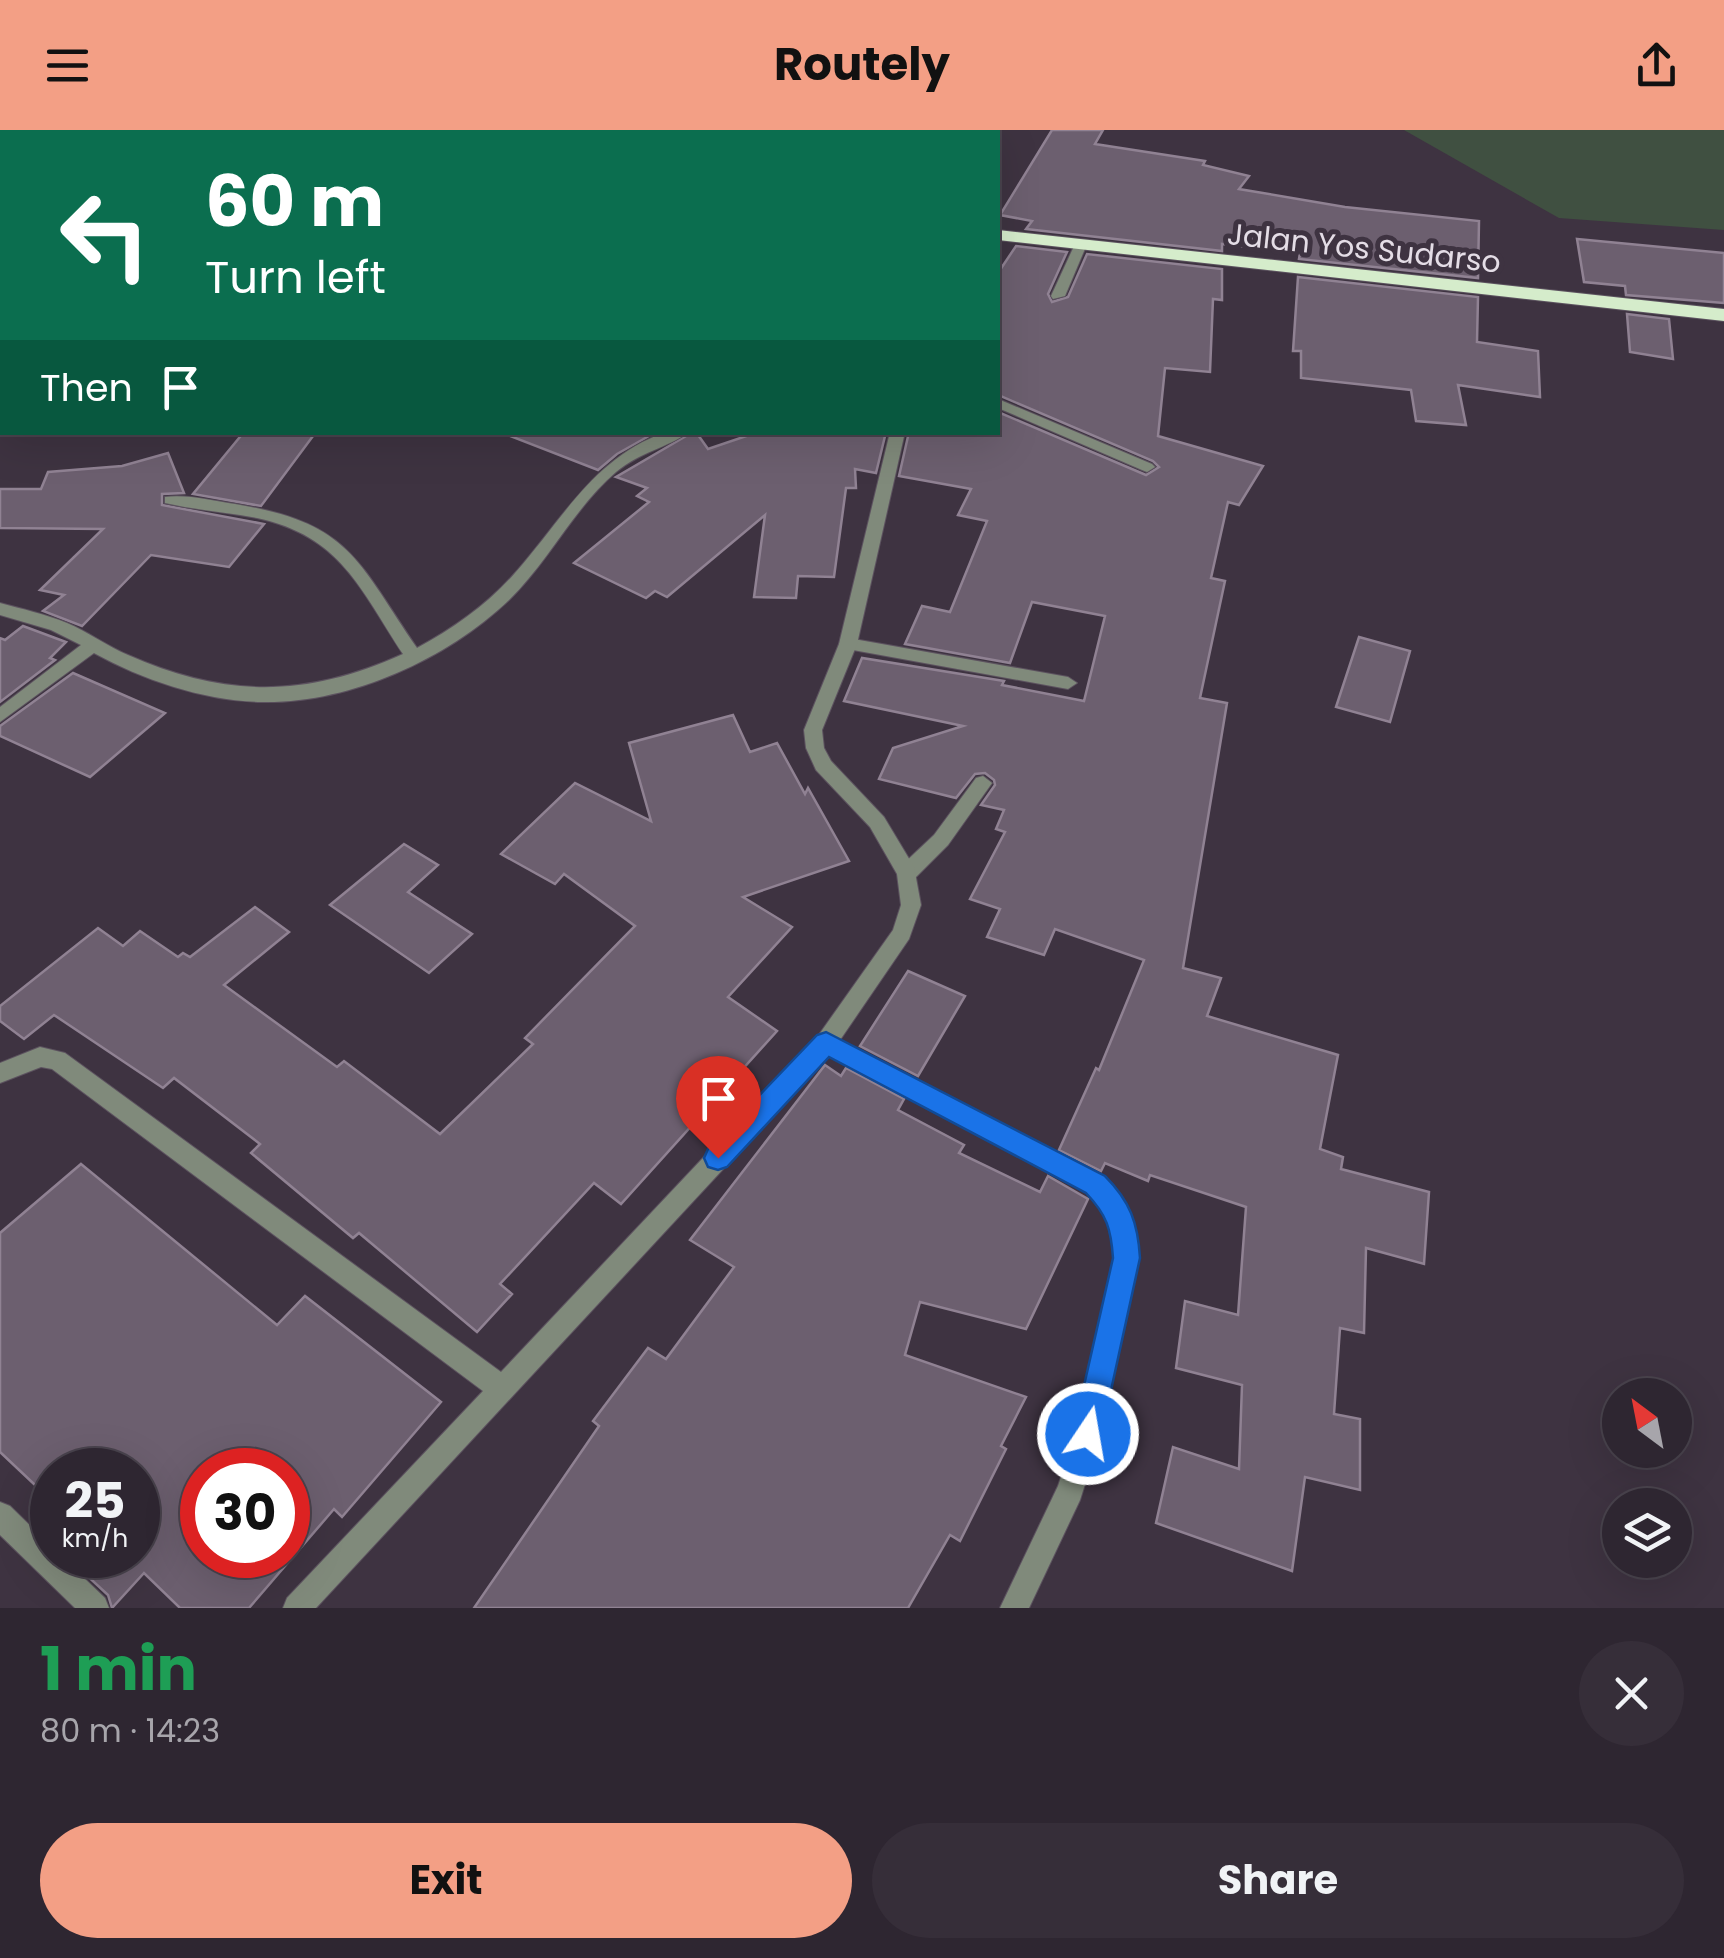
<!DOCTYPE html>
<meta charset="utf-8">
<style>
:root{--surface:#2e2631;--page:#362e39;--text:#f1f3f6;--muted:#a7a5ab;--line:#49434d;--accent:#f39f85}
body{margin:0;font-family:Poppins,sans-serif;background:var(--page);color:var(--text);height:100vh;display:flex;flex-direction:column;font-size:38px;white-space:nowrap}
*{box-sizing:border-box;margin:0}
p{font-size:32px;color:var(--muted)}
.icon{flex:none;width:55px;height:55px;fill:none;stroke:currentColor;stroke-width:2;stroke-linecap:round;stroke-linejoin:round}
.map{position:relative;height:1478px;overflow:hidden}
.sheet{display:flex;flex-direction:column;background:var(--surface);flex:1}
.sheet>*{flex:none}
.hud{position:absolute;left:0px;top:0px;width:1000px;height:305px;box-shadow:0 10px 40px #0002,0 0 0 2px var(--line);background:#0b6e4f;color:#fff;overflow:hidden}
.needle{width:65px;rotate:328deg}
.controls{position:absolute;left:1602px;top:1248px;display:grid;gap:20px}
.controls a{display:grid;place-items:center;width:90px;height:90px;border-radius:50%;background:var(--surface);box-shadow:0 10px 40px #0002,0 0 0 2px var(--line);font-size:50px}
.speed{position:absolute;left:30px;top:1318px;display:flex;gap:20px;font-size:50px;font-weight:700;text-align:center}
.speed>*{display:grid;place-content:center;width:130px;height:130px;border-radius:50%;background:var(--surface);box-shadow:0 10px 40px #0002,0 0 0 2px var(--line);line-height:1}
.speed small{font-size:25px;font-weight:400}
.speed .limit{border:15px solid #d22;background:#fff;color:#111}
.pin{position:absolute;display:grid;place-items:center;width:85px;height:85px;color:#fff;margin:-102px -42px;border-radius:50% 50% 50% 0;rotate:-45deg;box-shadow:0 0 10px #0007}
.pin .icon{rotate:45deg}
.me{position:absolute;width:110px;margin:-55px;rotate:12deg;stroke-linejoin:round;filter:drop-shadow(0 0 8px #0008)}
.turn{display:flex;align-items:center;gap:35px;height:210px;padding:0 40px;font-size:45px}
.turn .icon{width:130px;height:130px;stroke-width:2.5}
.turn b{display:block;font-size:70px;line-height:85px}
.then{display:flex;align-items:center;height:95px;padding:0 40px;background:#0003;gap:20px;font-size:38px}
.round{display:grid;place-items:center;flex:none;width:105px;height:105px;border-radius:52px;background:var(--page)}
.summary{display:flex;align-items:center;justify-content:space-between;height:170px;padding:0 40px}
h1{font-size:60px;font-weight:700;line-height:75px;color:#1e9e55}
.primary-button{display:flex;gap:20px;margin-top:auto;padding:20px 40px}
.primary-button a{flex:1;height:115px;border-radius:60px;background:var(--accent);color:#111;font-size:40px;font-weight:700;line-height:115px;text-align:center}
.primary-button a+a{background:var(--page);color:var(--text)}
header{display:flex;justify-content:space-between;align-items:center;height:130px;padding:0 40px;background:var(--accent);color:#111;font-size:45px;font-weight:700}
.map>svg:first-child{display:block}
.green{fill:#405041}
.building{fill:#6c5f6f;stroke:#908293;stroke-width:2.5;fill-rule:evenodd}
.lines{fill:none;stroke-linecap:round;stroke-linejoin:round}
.service-casing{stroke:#5c525f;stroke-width:2}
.minor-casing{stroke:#5c525f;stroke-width:2}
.trunk-casing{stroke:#5c525f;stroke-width:2}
.service{fill:#808a7b;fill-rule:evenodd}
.minor{fill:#808a7b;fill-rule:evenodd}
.trunk{fill:#d5eccb;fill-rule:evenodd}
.route{fill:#1a73e8;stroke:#114b97;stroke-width:2.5}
.labels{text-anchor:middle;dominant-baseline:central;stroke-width:10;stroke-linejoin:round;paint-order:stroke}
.far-street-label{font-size:30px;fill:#e4dde6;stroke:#3e3341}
</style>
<header><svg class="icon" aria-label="menu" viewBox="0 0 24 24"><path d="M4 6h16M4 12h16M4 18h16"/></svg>Routely<svg class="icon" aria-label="share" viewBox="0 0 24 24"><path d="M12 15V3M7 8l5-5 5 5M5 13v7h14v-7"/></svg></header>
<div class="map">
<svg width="1724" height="1478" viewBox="0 0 1724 1478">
<rect width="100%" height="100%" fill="#3e3341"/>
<!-- green -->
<path class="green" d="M1404,0H1724V100L1559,88Z"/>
<!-- building -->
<g class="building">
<path d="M1052,0H1103L1095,14L1205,31L1203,35L1249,46L1239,59L1345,77L1479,91L1478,148L1299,129L1300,123L1222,114V121L1026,99L1032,91L1000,85Z"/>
<path d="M1577,109L1724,123V173L1626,165L1625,156L1584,152Z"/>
<path d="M1016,116L1067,122L1048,164L1052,172L1068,167L1087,124L1222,139V170L1213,169L1210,242L1165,238L1158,306L1263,336L1239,375L1228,372L1211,448L1225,451L1200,568L1227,573L1183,838L1221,848L1207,886L1338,925L1320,1019L1343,1027L1341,1039L1429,1062L1424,1134L1366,1118L1364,1203L1340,1198L1334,1284L1360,1289V1360L1305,1347L1292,1441L1156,1393L1173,1317L1239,1339L1242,1255L1176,1238L1185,1171L1238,1185L1246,1077L1150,1045L1148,1051L1105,1033L1101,1041L1059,1020L1096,938L1099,940L1144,830L1055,799L1044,825L987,807L1000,779L970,769L1005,702L996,699L1004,680L981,675L995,655L994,650L985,643L975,644L956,668L879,649L893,618L963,596L844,571L862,528L1004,551L1002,555L1084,571L1105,486L1032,472L1010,533L905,514L922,476L950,482L987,391L958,385L971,359L899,346L909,302H998V282L1146,345L1159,337L1153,331L998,265V143Z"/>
<path d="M1298,147L1478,167L1477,212L1538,221L1540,267L1458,255L1466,295L1416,291L1411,260L1301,248V221H1293Z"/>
<path d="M1627,184L1669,189L1673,229L1630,222Z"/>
<path d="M244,302H316L261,376L193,364Z"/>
<path d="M510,302H656L617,324L598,340L510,306Z"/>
<path d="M693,302H696L708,319L758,302H886L876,343L855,339L856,358H846L834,447L798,446L796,468L754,467L765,385L667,467L655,461L646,468L574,433L649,372L637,366L647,358L616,347Z"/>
<path d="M168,323L184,363L162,364V375L264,394L229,437L151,425L82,496L43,481L64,465L40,460L103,399L0,398V359H41L48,342L122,336Z"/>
<path d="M23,496L66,512L50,528L55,530L0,572V508L5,510Z"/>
<path d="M1359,507L1410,521L1390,592L1336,577Z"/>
<path d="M73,543L165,583L90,647L0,606V596Z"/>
<path d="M733,585L750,622L777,613L805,664L808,658L849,731L743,767L792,797L728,867L777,901L621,1074L594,1053L500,1154L512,1164L477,1202L359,1103L353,1108L251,1023L260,1014L174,948L163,958L54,885L24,909L0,891V876L98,798L123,816L140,801L178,827L183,823L190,827L255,777L289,802L224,855L337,937L344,931L440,1004L533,914L525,908L635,796L564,744L555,754L501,724L575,653L651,691L629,613Z"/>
<path d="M404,714L438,735L408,762L472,804L429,843L330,775Z"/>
<path d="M908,841L965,866L918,946L860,916Z"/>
<path d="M825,935L841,946L846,938L904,969L898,980L964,1015L959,1023L1040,1062L1048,1046L1088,1069L1026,1199L920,1172L905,1225L1026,1267L1001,1316L1006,1319L960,1411L950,1405L908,1478H474L599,1296L593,1291L648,1218L666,1229L734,1137L690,1110Z"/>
<path d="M81,1034L277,1195L305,1166L441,1272L342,1387L334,1379L249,1478H180L144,1443L112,1478L108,1465L83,1442L99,1425H138V1340H52V1371L0,1322V1103ZM202,1340H288V1425H202Z"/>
</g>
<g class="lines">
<!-- service casing -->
<g class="service-casing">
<g id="service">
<path d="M1081,110L1087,114L1065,166L1053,169L1051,166L1075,114Z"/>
<path d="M848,508L1068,547L1077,553L1068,559L842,518L839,514L842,510Z"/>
<path d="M983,646L992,653L948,715L914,749H900L897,743L900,737L934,705L976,648Z"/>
</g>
</g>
<!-- minor casing -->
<g class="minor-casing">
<g id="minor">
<path d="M998,269L1152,334L1155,337L1147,342L1142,340L998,278Z"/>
<path d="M666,302H689C667,318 640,322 616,342C574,378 549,431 509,470C446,530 348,574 261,572C205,571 143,550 94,523L0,592V577L81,515L51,500L0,485V473C22,479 45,484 67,493C88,502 107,516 128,525C225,568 306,568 403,524C360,459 341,406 257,388C227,382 195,380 165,373V367C187,364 214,371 235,374C350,393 356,429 417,518C454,498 488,474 515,443C563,389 594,327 666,302Z"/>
<path d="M890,302H905L857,514L822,600L824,618L831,631L884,687L914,737L921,775L909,809L840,910L1104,1047L1118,1064L1131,1088L1139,1128L1101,1304L1080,1370L1029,1478H1000L1058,1356L1075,1304L1115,1128L1107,1089L1088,1063L829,925L316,1478H283L287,1468L483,1261L52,939L41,937L0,953V933L40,917L65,923L501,1242L818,906L893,800L901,775L897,744L870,697L816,640L806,618L804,600L839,514Z"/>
<path d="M0,1372L10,1376L52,1417V1425H60L105,1468L109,1478H75L0,1405Z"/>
</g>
</g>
<!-- trunk casing -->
<g class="trunk-casing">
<g id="trunk">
<path d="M304,0H331L333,2H306Z"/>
<path d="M998,100L1724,179V191L998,110Z"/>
</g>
</g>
<!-- service -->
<use href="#service" class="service"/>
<!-- minor -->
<use href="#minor" class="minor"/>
<!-- trunk -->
<use href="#trunk" class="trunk"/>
</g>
<!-- route -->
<path class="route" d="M826,902L1105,1046C1130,1071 1138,1093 1140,1128L1099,1315L1088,1319L1078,1315L1073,1304L1113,1128C1111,1099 1107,1085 1086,1063L829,927L727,1037L718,1040L708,1037L704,1028L708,1019L817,905Z"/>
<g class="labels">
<!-- far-street labels -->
<g class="far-street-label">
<text transform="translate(1364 118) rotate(6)">Jalan Yos Sudarso</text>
</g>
</g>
</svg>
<div class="controls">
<a><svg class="needle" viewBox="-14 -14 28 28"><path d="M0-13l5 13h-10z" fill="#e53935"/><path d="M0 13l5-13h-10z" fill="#a7a5ab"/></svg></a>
<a><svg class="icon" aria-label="layers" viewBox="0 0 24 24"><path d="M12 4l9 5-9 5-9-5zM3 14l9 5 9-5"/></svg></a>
</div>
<div class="speed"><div>25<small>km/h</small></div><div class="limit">30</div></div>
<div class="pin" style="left:718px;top:1028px;background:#d93025"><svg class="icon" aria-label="arrive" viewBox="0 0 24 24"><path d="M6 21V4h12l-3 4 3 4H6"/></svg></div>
<svg class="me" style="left:1088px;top:1304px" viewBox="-20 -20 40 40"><circle r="17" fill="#1a73e8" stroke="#fff" stroke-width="3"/><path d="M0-11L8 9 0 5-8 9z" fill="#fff"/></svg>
<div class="hud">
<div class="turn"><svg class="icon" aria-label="left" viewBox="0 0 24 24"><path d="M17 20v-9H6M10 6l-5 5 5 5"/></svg><div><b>60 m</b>Turn left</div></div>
<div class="then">Then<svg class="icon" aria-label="arrive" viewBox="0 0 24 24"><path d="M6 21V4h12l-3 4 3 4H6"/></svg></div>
</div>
</div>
<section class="sheet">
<div class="summary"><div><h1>1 min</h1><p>80 m · 14:23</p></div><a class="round"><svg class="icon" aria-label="close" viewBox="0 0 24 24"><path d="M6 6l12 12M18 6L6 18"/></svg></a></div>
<div class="primary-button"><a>Exit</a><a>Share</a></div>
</section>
